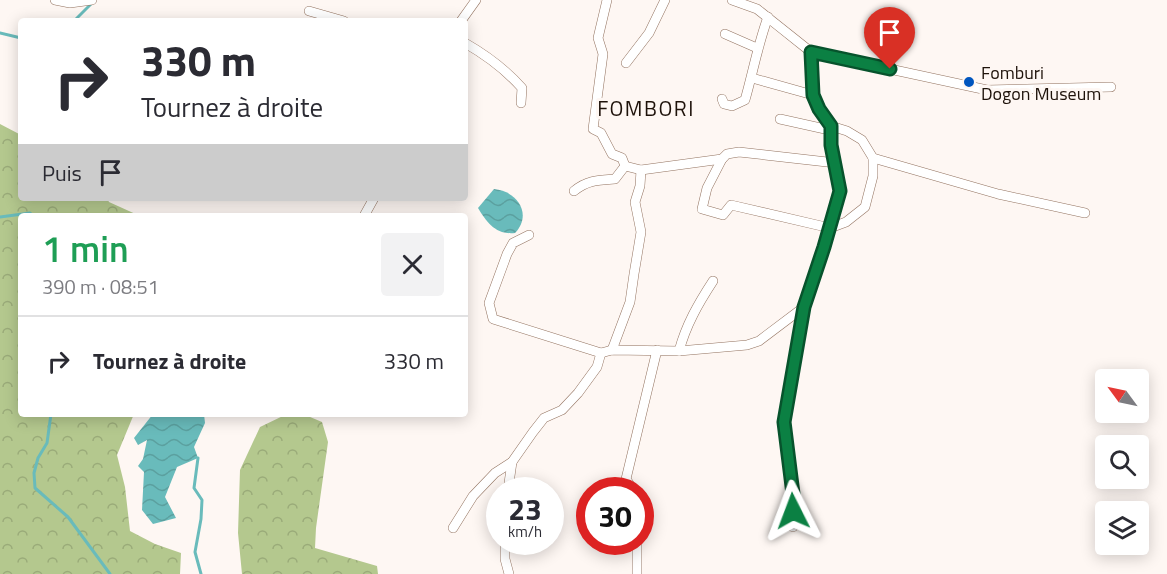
<!DOCTYPE html>
<html lang="fr">
<meta charset="utf-8">
<style>
:root{--surface:#fff;--page:#f2f2f3;--text:#2b2b33;--muted:#7c7c81;--line:#e1e1e2}
body{margin:0;font-family:"Titillium Web",sans-serif;background:var(--page);color:var(--text);height:100vh;display:flex;flex-direction:column;font-size:22px;white-space:nowrap}
*{box-sizing:border-box;margin:0}
p{font-size:20px;color:var(--muted)}
.icon{flex:none;width:33px;height:33px;fill:none;stroke:currentColor;stroke-width:2;stroke-linecap:round;stroke-linejoin:round}
.map{position:relative;flex:1;overflow:hidden}
.details{position:absolute;left:18px;top:213px;width:450px;height:204px;display:flex;flex-direction:column;background:var(--surface);border-radius:6px;box-shadow:0 3px 15px #0003}
.details>*{flex:none}
.guide{position:absolute;left:18px;top:18px;width:450px;height:183px;border-radius:6px;box-shadow:0 3px 15px #0003;background:#fff;color:var(--text);overflow:hidden}
.needle{width:39px;rotate:303deg}
.tools{position:absolute;left:1095px;top:369px;display:grid;gap:12px}
.tools a{display:grid;place-items:center;width:54px;height:54px;border-radius:6px;background:var(--surface);box-shadow:0 3px 15px #0003;font-size:30px}
.speed{position:absolute;left:486px;top:477px;display:flex;gap:12px;font-size:30px;font-weight:700;text-align:center}
.speed>*{display:grid;place-content:center;width:78px;height:78px;border-radius:50%;background:var(--surface);box-shadow:0 3px 15px #0003;line-height:1}
.speed small{font-size:15px;font-weight:400}
.speed .limit{border:9px solid #d22;background:#fff;color:#111}
.pin{position:absolute;display:grid;place-items:center;width:51px;height:51px;color:#fff;margin:-62px -26px;border-radius:50% 50% 50% 0;rotate:-45deg;box-shadow:0 0 6px #0007}
.pin .icon{rotate:45deg}
.me{position:absolute;width:66px;margin:-33px;rotate:357deg;stroke-linejoin:round;filter:drop-shadow(0 0 4px #0008)}
.turn{display:flex;align-items:center;gap:21px;height:126px;padding:0 24px;font-size:27px}
.turn .icon{width:78px;height:78px;stroke-width:2.5}
.turn b{display:block;font-size:42px;line-height:51px}
.then{display:flex;align-items:center;height:57px;padding:0 24px;background:#0003;gap:12px;font-size:22px}
.round{display:grid;place-items:center;flex:none;width:63px;height:63px;border-radius:6px;background:var(--page)}
.headline{display:flex;align-items:center;justify-content:space-between;height:102px;padding:0 24px}
h1{font-size:36px;font-weight:600;line-height:45px;color:#1e9e55}
ul{padding:0;list-style:none}
li{display:flex;align-items:center;gap:18px;height:90px;padding:0 24px;border-top:2px solid var(--line)}
li div{flex:1}
li b{display:block;font-size:22px}
li em{font-style:normal}
.map>svg:first-child{display:block}
.forest{fill:url(#forest-crowns)}
.water{fill:url(#water-waves)}
.lines{fill:none;stroke-linecap:round;stroke-linejoin:round}
.stream{stroke:#69bbbb;stroke-width:3}
.street-casing{stroke:#937360;stroke-width:10}
.street{stroke:#fff;stroke-width:9}
.route-casing{stroke:#07532c;stroke-width:15}
.route{stroke:#0b8043;stroke-width:10}
.poi-dot{fill:#0056bf;stroke:#fef7f3;stroke-width:2}
.labels{text-anchor:middle;dominant-baseline:central;stroke-width:6;stroke-linejoin:round;paint-order:stroke}
.poi-label{font-size:18px;fill:#1e120a;stroke:#fef7f3;text-anchor:start}
.quarter-label{font-size:21px;letter-spacing:1.5px;fill:#1e120a;stroke:#fef7f3}
</style>
<div class="map">
<svg width="1167" height="574" viewBox="0 0 1167 574">
<defs>
<pattern id="forest-crowns" width="20" height="18" patternUnits="userSpaceOnUse" patternTransform="scale(1.5)"><rect width="20" height="18" fill="#b4c88e"/><path d="M2 6a3 3 0 1 1 6 0M12 15a3 3 0 1 1 6 0" fill="none" stroke="#9aab79"/></pattern>
<pattern id="water-waves" width="16" height="10" patternUnits="userSpaceOnUse" patternTransform="scale(1.5)"><rect width="16" height="10" fill="#69bbbb"/><path d="M0 5q4-4 8 0t8 0" fill="none" stroke="#5ba09f"/></pattern>
</defs>
<rect width="100%" height="100%" fill="#fef7f3"/>
<!-- forest -->
<g class="forest">
<path d="M0,124L21,135V198H107L109,202L140,216H21V414H134L117,455L125,487L130,531L155,544L181,553L180,574H0Z"/>
<path d="M287,414H303L322,422L328,442L316,528L315,548L377,566L378,574H242L238,533L240,470L260,427Z"/>
</g>
<!-- water -->
<g class="water">
<path d="M494,189C517,191 533,214 515,233C496,235 487,223 478,208Z"/>
<path d="M153,414H204L205,423L194,447L198,458L177,467L165,497L176,518L153,524L142,510L144,472L138,466L143,459L147,440L138,445L134,438Z"/>
</g>
<g class="lines">
<!-- stream -->
<g class="stream">
<path d="M74,21L92,3"/>
<path d="M0,33L21,38"/>
<path d="M0,217L30,213L33,216"/>
<path d="M51,414L47,443L38,458L34,473L35,488L68,517L110,574"/>
<path d="M198,458L194,488L202,500L201,519L195,552L201,574"/>
</g>
<!-- street casing -->
<g class="street-casing">
<g id="street">
<path d="M55,0L70,3L92,0"/>
<path d="M607,0L598,38L603,54L593,129L601,133L612,154L622,158L625,166"/>
<path d="M732,0L757,9L811,52L987,90L1111,87"/>
<path d="M309,11L344,21"/>
<path d="M461,21L476,0"/>
<path d="M725,34L757,48"/>
<path d="M465,43C486,55 506,70 522,88L521,103"/>
<path d="M626,63L649,33L665,0"/>
<path d="M752,78L813,95"/>
<path d="M722,99L724,104L732,106L745,100C753,72 758,44 768,17"/>
<path d="M873,158L998,194L1085,213"/>
<path d="M722,159L707,188L702,209L723,215L731,205L830,228L846,222L865,207L873,176V158L862,140L847,131L831,126L825,129L780,119"/>
<path d="M574,191C587,180 599,180 615,179L625,166L641,170L722,159L727,154L739,152L836,163"/>
<path d="M364,216L374,198"/>
<path d="M529,235L513,243L507,254L489,303L493,319L601,353L612,350L679,351L747,345L759,341L804,307"/>
<path d="M612,350L630,302L634,274L641,232L635,202L640,186L641,170"/>
<path d="M679,351C686,325 698,304 713,281"/>
<path d="M508,490L512,462"/>
<path d="M633,490L626,479L657,350"/>
<path d="M793,527V494L784,422L804,307L824,247L840,191L832,145L831,126L819,109L813,95L811,52"/>
<path d="M453,528L473,496L495,473L512,462L533,432L544,418L562,410L578,393L597,367L601,353"/>
<path d="M505,542V559L509,574"/>
<path d="M637,574V542"/>
</g>
</g>
<!-- street -->
<use href="#street" class="street"/>
</g>
<g class="lines">
<!-- route casing -->
<g class="route-casing">
<path id="route" d="M793,511V494L784,422L804,307L824,247L840,191L831,145V126L819,109L813,95L811,52L890,69"/>
</g>
<!-- route -->
<use href="#route" class="route"/>
</g>
<!-- markers -->
<circle class="poi-dot" cx="969" cy="82" r="6"/>
<g class="labels">
<!-- poi labels -->
<g class="poi-label">
<text x="981" y="72">Fomburi<tspan x="981" dy="21">Dogon Museum</tspan></text>
</g>
<!-- quarter labels -->
<g class="quarter-label">
<text x="646" y="108">FOMBORI</text>
</g>
</g>
</svg>
<div class="tools">
<a><svg class="needle" viewBox="-14 -14 28 28"><path d="M0-13l5 13h-10z" fill="#e53935"/><path d="M0 13l5-13h-10z" fill="#7c7c81"/></svg></a>
<a><svg class="icon" aria-label="search" viewBox="0 0 24 24"><circle cx="10" cy="10" r="6"/><path d="M15 15l6 6"/></svg></a>
<a><svg class="icon" aria-label="layers" viewBox="0 0 24 24"><path d="M12 4l9 5-9 5-9-5zM3 14l9 5 9-5"/></svg></a>
</div>
<div class="speed"><div>23<small>km/h</small></div><div class="limit">30</div></div>
<div class="pin" style="left:890px;top:69px;background:#d93025"><svg class="icon" aria-label="arrive" viewBox="0 0 24 24"><path d="M6 21V4h12l-3 4 3 4H6"/></svg></div>
<svg class="me" style="left:793px;top:511px" viewBox="-20 -20 40 40"><path d="M0-17L14 15 0 8-14 15z" fill="#0b8043" stroke="#fff" stroke-width="4"/></svg>
<div class="guide">
<div class="turn"><svg class="icon" aria-label="right" viewBox="0 0 24 24"><path d="M7 20v-9h11M14 6l5 5-5 5"/></svg><div><b>330 m</b>Tournez à droite</div></div>
<div class="then">Puis<svg class="icon" aria-label="arrive" viewBox="0 0 24 24"><path d="M6 21V4h12l-3 4 3 4H6"/></svg></div>
</div>
<section class="details">
<div class="headline"><div><h1>1 min</h1><p>390 m · 08:51</p></div><a class="round"><svg class="icon" aria-label="close" viewBox="0 0 24 24"><path d="M6 6l12 12M18 6L6 18"/></svg></a></div>
<ul>
<li><svg class="icon" aria-label="right" viewBox="0 0 24 24"><path d="M7 20v-9h11M14 6l5 5-5 5"/></svg><div><b>Tournez à droite</b></div><em>330 m</em></li>
</ul>
</section>
</div>
